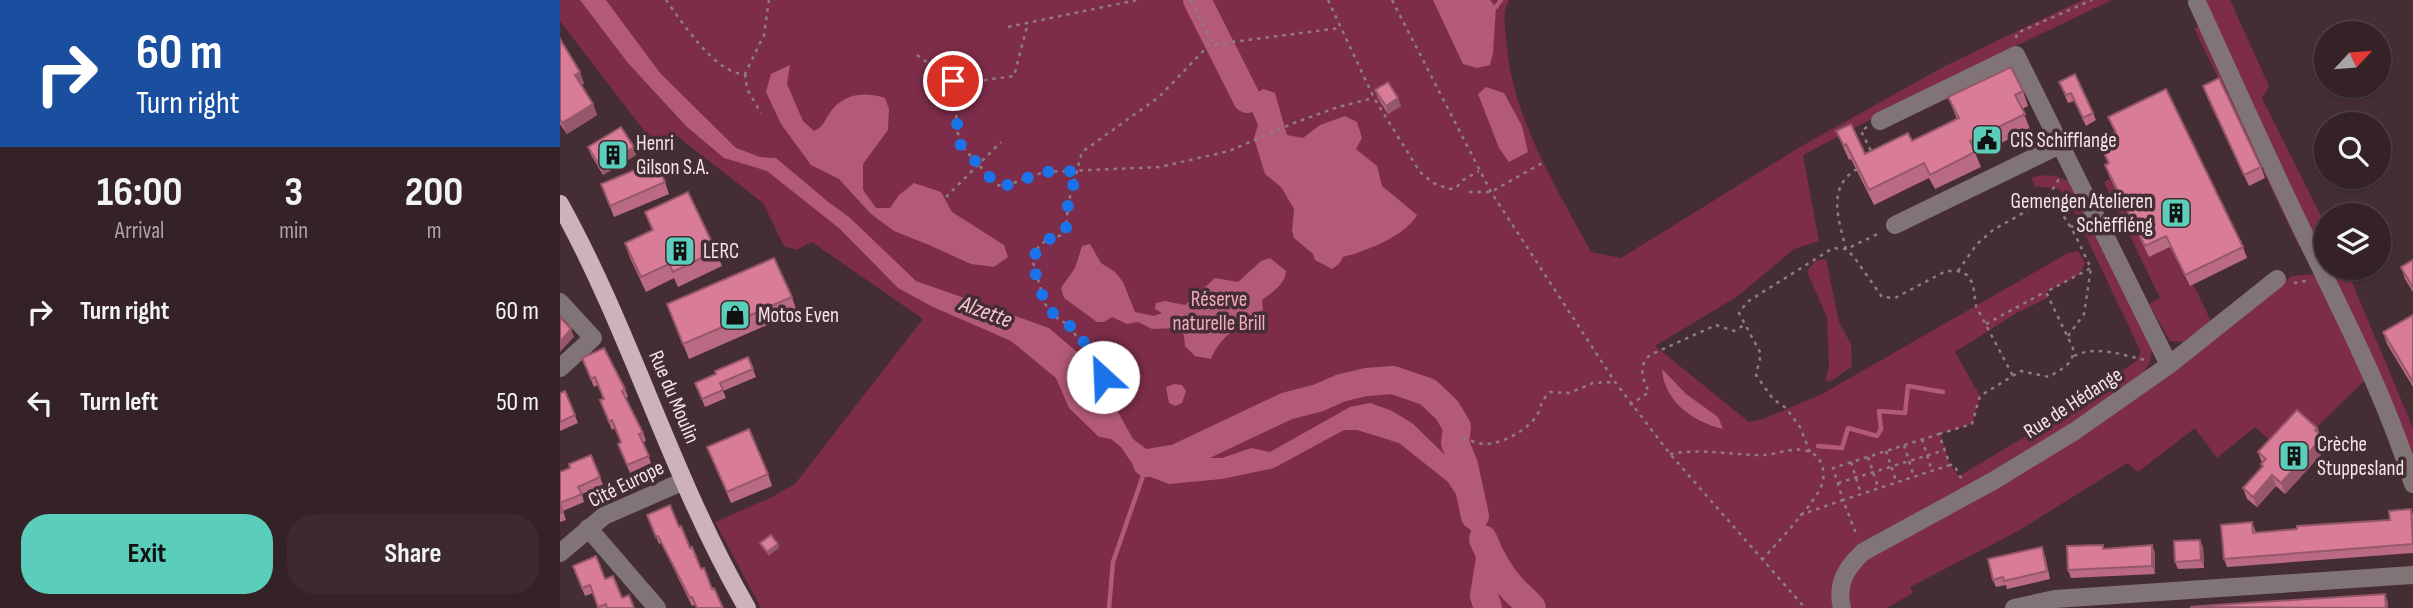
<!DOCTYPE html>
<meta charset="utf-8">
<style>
:root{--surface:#342227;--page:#3c2a2f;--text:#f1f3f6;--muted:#a9a4a7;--line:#4e3f44;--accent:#5bcebb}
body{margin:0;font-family:"Sofia Sans Condensed",sans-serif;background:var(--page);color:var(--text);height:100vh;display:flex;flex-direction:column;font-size:26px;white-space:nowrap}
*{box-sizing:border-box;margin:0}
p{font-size:23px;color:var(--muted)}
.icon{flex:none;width:38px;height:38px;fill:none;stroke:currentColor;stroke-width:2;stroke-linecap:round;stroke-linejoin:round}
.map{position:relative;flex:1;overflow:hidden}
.details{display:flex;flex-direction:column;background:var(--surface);width:560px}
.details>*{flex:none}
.banner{background:#1a4fa0;color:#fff;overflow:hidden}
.needle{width:46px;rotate:64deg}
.controls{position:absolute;left:1754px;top:21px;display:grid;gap:14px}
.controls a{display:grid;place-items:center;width:77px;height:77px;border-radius:50%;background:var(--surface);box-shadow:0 2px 5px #0004,0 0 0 2px var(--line);font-size:35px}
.pin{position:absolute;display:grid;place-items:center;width:60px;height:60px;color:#fff;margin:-30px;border:4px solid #fff;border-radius:50%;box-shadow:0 2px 7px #0007}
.me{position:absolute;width:77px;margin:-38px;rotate:335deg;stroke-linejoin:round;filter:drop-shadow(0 0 5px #0008)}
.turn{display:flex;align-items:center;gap:24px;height:147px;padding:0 21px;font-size:32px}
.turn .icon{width:91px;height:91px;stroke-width:2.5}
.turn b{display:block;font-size:49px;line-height:60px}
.eta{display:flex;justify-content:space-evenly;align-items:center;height:119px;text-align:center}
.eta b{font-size:42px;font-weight:700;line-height:49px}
.button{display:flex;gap:14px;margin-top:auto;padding:14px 21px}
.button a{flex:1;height:80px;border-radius:28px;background:var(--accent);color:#111;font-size:28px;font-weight:700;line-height:80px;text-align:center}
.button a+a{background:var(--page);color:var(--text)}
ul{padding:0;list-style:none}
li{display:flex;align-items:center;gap:21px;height:91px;padding:0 21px}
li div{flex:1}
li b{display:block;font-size:26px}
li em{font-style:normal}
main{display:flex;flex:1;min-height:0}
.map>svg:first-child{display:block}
.green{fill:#7d2d49}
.water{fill:#b35a77}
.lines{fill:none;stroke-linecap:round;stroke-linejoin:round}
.stream{stroke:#b35a77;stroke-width:4.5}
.river{stroke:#b35a77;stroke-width:28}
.path{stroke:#907b81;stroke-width:2.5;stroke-dasharray:3.5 5;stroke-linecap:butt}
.minor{stroke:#817477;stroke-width:18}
.major{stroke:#cdb2b9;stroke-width:18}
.wall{fill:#ba6b83}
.shaded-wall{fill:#97576a}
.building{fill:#d87c98;stroke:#97576a;stroke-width:2}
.route{stroke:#1a73e8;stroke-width:12;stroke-dasharray:0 21.6}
.labels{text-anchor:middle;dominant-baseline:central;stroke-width:7;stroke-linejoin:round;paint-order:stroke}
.poi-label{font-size:21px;fill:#f5e4e8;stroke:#452d34;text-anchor:start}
.park-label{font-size:21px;fill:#f4abbf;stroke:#452d34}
.street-label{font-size:21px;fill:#f5e4e8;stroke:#452d34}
.water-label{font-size:23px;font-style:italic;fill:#fac7d4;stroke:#452d34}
</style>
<main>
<section class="details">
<div class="banner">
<div class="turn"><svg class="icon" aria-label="right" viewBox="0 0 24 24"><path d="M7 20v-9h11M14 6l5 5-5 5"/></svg><div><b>60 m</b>Turn right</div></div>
</div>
<div class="eta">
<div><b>16:00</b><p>Arrival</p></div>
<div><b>3</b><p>min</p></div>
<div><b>200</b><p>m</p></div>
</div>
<ul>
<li><svg class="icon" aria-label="right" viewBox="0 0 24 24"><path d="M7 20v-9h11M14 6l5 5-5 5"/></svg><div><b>Turn right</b></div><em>60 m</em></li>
<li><svg class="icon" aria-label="left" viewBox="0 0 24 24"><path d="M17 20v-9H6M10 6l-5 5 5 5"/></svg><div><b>Turn left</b></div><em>50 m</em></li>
</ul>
<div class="button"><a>Exit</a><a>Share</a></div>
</section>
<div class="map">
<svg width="1853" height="608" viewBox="0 0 1853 608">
<rect width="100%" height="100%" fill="#452d34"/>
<!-- green -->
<g class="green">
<path d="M0,0H873L877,5L936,7L930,0H949C942,12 945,23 946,37C950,114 995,185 1031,252L1061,258L1240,147L1385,66L1522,0H1552L1391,77L1243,155L1259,241L1234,249L1178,296L1095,346L1189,422L1203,419L1262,394L1508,253L1518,251L1525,263L1520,274L1486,292L1488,298L1458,312L1395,352L1420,396L1412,424L1380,434L1390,465L1399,476L1503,414L1576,361L1581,352L1513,209L1499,189L1475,186L1471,178C1487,173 1500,175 1514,185L1592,348L1590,362L1582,375L1658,336L1732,276L1753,274L1755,277L1763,273L1747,242L1739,246L1634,28L1639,27L1636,0H1670L1709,86L1702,98L1766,226V268H1786L1853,428V484L1811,374L1757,427L1742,414L1714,444L1695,427L1657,458L1635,428L1578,472L1567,463L1458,531L1350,587L1353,593L1326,608H201L155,522L210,498L235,484L363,319L252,242L236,250L224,246L203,203L117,136L95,145L0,21Z"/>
<path d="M1550,179L1589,257L1610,247L1629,286L1633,284L1651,321L1623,342L1610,341L1589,304L1600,298L1544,182Z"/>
<path d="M1266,259L1279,322L1291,344L1292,366L1270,382L1265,380L1269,366L1267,317L1247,272L1255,261Z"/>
</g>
<!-- water -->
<g class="water">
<path d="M20,0H46L100,73L176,148L200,157L216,158L267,201L289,217L356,281L489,328L517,352L545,389L573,439L593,454L617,458H662L691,448L710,452L790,407L810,403L830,410L852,423L883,453L898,471L911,495L921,524L928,532L940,572L924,596L925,559L910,529L907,511L888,482L839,443L797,430H784L714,468L662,479L609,484L575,471L573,465L561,447L551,439L539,437L509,408L496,378L451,341L373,307L338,288L280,229L207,171L164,158L127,127L68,63Z"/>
<path d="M873,0H930L936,7L933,53L930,65L917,68L903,64Z"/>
<path d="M230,65L227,84L243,121L254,131C263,127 264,122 269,114C282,94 304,91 325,98L329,109L328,130L303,164V190L316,208H330L339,195L354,183L381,192L392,212L444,245L448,257L434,267L411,264L369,245L334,231L311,214L279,179L251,165L221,124L206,92L211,74Z"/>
<path d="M926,87L944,93L962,126L968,152L949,162L939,148L918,94Z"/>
<path d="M703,89L715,93L727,135L743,138L760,125L785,116L797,122L802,138L796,149L817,166L822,186L857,215C845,236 807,251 783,257L779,264L772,269L755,260L753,254L734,238L732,231L734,209L721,187L705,174L694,138L698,125L687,99Z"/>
<path d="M530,244L541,263L555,272L563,282L575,312L594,316L602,313L595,309L596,303L605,301L625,305L655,278L678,282L701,261L710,258L726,271C725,285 712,292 702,300L703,310C684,321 659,337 651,359L635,356L625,346L624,335L617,328L592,329L578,322L567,324L552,317L544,322H537L504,298L501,288L515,268L522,246Z"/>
<path d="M1102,369L1126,394L1158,417L1163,429C1133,422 1104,401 1102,369Z"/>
<path d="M614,384L622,385L626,391L622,403L615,406L609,403L606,387Z"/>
</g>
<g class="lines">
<!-- stream -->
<g class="stream">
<path d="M936,7L941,0"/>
<path d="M1258,446L1282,448L1288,428L1317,436L1321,429L1319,411L1345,413L1348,386L1383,392"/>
<path d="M549,608L553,562L585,470"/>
</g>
<!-- river -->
<g class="river">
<path d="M637,0L687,99"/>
<path d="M587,463L617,458L727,406L758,398L781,388L806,382L833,380L868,392L887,410L897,427L895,443L904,465L915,516"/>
<path d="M923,539C930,557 939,573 952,588C958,595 966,600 972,608"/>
<path d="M928,608L924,596L930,558"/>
</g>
<!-- path -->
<g class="path">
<path d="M106,0C122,22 156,75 185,74L204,35L209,0"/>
<path d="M631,0L653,44"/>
<path d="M768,0L814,98L860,172L873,183L889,189L896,188L903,180L919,171"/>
<path d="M832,0L931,192L1055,382L1110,454L1245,608"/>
<path d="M448,27L577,0"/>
<path d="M1456,38L1457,33L1532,0"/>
<path d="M357,55L397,84L454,76L468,23"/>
<path d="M185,74L187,89L201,113"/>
<path d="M393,81L399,143L437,185L445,186L484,172L600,167L669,151L734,123L778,107L814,98"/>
<path d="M1307,127L1301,131L1312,153"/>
<path d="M1297,169C1266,187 1279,221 1286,249L1320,233"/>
<path d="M909,192H931L982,163"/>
<path d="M386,197L441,142"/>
<path d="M1510,226L1524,229"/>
<path d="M1398,271L1417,244L1433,230L1486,200L1499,179"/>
<path d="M1734,283L1751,280"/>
<path d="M1426,324L1485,292"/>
<path d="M1508,336L1524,314L1531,268"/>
<path d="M1514,356C1536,345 1562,355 1585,360"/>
<path d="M572,368L555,380L549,381L543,377L538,368L528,344L517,338L510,326L497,318L485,304L473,262L478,248L486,240L502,235L506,229L508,204L522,152L599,97L649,45L780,28"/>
<path d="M1070,405L1089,392C1082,379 1078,366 1090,355L1156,325L1174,331L1184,325"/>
<path d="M1379,434L1412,424L1420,396L1461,371L1489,377C1501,369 1515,364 1513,348L1486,292L1531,268C1519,245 1509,214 1486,200"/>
<path d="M903,438C910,440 918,444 925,444C942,444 968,430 977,415C983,405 978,404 990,392L1009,393L1033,383L1055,382"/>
<path d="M1362,439L1372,471"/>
<path d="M1344,445L1354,477"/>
<path d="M1326,451L1336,481"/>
<path d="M1250,452L1240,427L1226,408L1213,399L1196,375L1201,354L1179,313L1187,302L1273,248L1286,249L1294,257L1322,297L1335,298L1386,271H1398L1407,275L1413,284L1416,306L1453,376"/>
<path d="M1110,454C1141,448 1170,455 1202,455C1217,455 1235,445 1250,452C1262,457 1266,472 1262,484C1257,501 1216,544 1202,560"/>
<path d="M1308,457L1318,487"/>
<path d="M1291,462L1301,494"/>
<path d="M1390,465L1283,500L1273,468L1379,434L1390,465H1394L1402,480"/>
<path d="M1278,483L1385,450"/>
<path d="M1240,515L1283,500L1297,536"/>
</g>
<!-- minor -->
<g class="minor">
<path d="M1637,2C1674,83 1710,164 1749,244C1787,323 1827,400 1853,484"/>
<path d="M1335,225L1500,145"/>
<path d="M0,302L33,338L0,368"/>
<path d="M1609,365L1717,279"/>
<path d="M28,528L97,608"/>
<path d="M0,553L44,516L124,481"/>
<path d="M1282,608C1276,584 1286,568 1303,552L1433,481L1515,431L1609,365L1456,55L1320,121"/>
<path d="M1454,608L1495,599L1853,575"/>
</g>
<!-- major -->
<path class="major" d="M0,204C72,334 112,479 187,608"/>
</g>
<!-- wall -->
<g class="wall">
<path d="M0,39L24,83L22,85L33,104L37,115L7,134L0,124Z"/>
<path d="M1499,82L1533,113L1536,120L1526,126L1514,101L1508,103Z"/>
<path d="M1643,86L1701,167L1705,178L1689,186L1647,97Z"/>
<path d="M815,90L841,106L828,114L818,98Z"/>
<path d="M1463,91L1468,106L1462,109L1470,129L1416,155L1421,167L1375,189L1369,178L1314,205L1291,159L1289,160L1276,131L1305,154L1352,141L1397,119L1388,97Z"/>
<path d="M1548,117L1683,247L1687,258L1630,286L1610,247L1589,257L1549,176L1545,165L1548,163L1538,141L1555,133Z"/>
<path d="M28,147H74L76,155L43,175L31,155Z"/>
<path d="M105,182L109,194L54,217L41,184Z"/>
<path d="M85,212L156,251L162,266L118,287L114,278L86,292L70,258L65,243L92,231Z"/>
<path d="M1853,260V292L1845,279L1841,267Z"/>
<path d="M232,297L237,312L129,359L107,304Z"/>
<path d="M1853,315V387L1827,344L1823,332Z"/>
<path d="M188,357L196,377L163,391L166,398L145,407L135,383L156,374Z"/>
<path d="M22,358L65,389L68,397L66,398L83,433L86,441L83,442L91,463L70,473L58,444L61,442L55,428L52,430L40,400L43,399L38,385L34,387Z"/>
<path d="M5,391L18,423L0,431V393Z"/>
<path d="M1757,428L1767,448L1725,494L1716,486L1697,507L1687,499L1683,488L1702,467L1701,464L1702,463L1698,452Z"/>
<path d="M147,447L208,474L212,486L171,503Z"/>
<path d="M31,455L43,485L22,494L24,502L3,511L6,520L0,522V472L10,468Z"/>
<path d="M1851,509L1853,515V553L1667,567L1664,559L1692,522L1696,533L1737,529L1830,520Z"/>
<path d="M87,515L119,527L163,608H136L135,605L132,606L101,543L99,544Z"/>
<path d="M1592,545L1595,553V574L1511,578L1508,570L1544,549Z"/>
<path d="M1643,547L1644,568L1618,569L1615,562Z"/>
<path d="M1485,555L1490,579L1447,589L1446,585L1436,587L1433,580Z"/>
<path d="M13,566L45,579L62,598L74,608H39L33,593L25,596Z"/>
</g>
<!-- shaded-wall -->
<g class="shaded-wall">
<path d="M20,72L24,83L19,86L15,75Z"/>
<path d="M838,98L841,106L828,114L826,106Z"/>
<path d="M33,104L37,115L7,134L2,123Z"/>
<path d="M74,147L76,155L43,175L41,168Z"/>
<path d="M11,329L14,337L0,352V342Z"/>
<path d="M1763,437L1767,448L1725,494L1721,483Z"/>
<path d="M1712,475L1716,486L1697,507L1693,497Z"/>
<path d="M1640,540L1643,547L1644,568L1641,560Z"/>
<path d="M218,544L219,548L208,556L207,552Z"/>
<path d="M1592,545L1595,553V574L1592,566Z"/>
<path d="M1825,594L1828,602V608H1826Z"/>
</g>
<!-- building -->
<g class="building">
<path d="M0,39L20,72L15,75L33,104L2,123L0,119Z"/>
<path d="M1451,67L1463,91L1455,95L1465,114L1410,141L1415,152L1370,175L1364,163L1309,190L1286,144L1284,146L1276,131L1291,124L1305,154L1348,133L1352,141L1399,118L1388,97Z"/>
<path d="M1515,74L1533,113L1523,118L1511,93L1506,95L1499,82Z"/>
<path d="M1659,78L1701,167L1684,175L1643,86Z"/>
<path d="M828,82L838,98L826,106L815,90Z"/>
<path d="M1606,89L1683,247L1625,275L1606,236L1585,246L1545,165L1549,163L1538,141L1556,132L1548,117Z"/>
<path d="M61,127L74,147L41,168L28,147Z"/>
<path d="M96,161L105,182L50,206L41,184Z"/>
<path d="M128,192L156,251L113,272L109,264L81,277L65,243L93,230L85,212Z"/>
<path d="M214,258L232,297L123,344L107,304Z"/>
<path d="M1853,260V288L1841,267Z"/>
<path d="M1853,315V382L1823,332Z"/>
<path d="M0,317L11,329L0,342Z"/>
<path d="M44,348L65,389L62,391L83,433L79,434L89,456L67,465L58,444L61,442L52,420L49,422L40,400L44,399L35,377L31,379L22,358Z"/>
<path d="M188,357L193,369L160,383L163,390L142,399L135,383L156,374L155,371Z"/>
<path d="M5,391L15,415L0,422V393Z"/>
<path d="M1737,410L1757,428L1755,430L1763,437L1721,483L1712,475L1693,497L1683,488L1703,466L1701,464L1706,459L1698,452Z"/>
<path d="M189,429L208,474L167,492L147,447Z"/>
<path d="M31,455L40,477L18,487L22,494L0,503V472L10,468L9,464Z"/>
<path d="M0,504L3,512L0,513Z"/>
<path d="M110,505L119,527L121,526L130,548L132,547L141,569L144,568L152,589L154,588L163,608H137L132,597L130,598L98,536L96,537L87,515Z"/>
<path d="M1851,509L1853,544L1664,559L1661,525L1692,522L1693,533L1737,529V526L1830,520L1829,511Z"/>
<path d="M211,535L218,544L207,552L200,543Z"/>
<path d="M1640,540L1641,560L1615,562L1614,541Z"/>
<path d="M1543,545V549L1592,545V566L1508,570L1507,546Z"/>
<path d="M1482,547L1487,571L1444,581L1443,577L1433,580L1428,559Z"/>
<path d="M36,556L45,579L53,576L62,598L69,595L74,608H47L46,604L38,607L30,585L22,588L13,566Z"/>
<path d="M1825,594L1826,608L1630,607L1655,605Z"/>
</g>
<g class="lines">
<!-- route -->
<path class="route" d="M393,81L399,143L437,185L445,186L484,172L517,171L508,204L506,229L502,235L486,240L478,248L472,262L485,304L497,318L510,326L517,338L528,344L543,377"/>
</g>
<!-- icons -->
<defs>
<g id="civic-square" transform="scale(1.575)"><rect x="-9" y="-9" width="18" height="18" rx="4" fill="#5bcebb" stroke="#452d34"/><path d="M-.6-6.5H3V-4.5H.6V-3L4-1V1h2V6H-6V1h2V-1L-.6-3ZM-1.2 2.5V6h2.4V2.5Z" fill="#111"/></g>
<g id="building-square" transform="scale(1.575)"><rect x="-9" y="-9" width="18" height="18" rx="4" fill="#5bcebb" stroke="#452d34"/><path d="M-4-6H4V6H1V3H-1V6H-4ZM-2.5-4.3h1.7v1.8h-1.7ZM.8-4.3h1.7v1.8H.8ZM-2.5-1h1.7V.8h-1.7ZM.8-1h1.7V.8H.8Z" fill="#111"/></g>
<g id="shop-square" transform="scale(1.575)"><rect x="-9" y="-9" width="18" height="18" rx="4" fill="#5bcebb" stroke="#452d34"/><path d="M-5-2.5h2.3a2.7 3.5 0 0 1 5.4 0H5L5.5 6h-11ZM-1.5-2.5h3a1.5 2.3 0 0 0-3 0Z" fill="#111"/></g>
</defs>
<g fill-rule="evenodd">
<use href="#civic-square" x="1427" y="140"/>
<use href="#building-square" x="53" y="155"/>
<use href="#building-square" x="1616" y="213"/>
<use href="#building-square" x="120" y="251"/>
<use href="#shop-square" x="175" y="315"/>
<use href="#building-square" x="1734" y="456"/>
</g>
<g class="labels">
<!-- poi labels -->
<g class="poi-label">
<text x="1450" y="140">CIS Schifflange</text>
<text x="76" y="143">Henri<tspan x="76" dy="24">Gilson S.A.</tspan></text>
<text x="1593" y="201" text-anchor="end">Gemengen Atelieren<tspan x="1593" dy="24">Schëffléng</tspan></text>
<text x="143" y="251">LERC</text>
<text x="198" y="315">Motos Even</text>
<text x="1757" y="444">Crèche<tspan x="1757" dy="24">Stuppesland</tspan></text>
</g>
<!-- park labels -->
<g class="park-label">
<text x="659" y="299">Réserve<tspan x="659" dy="24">naturelle Brill</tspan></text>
</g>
<!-- street labels -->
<g class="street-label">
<text transform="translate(114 397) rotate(67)">Rue du Moulin</text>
<text transform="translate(1513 403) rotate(-33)">Rue de Hédange</text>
<text transform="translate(66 484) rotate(-26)">Cité Europe</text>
</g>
<!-- water labels -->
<g class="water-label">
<text transform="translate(426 312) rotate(20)">Alzette</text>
</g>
</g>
</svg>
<div class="controls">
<a><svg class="needle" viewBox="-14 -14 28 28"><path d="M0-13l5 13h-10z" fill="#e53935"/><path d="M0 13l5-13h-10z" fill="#a9a4a7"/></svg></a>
<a><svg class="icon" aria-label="search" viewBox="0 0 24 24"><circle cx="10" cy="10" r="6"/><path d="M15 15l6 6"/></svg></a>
<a><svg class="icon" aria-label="layers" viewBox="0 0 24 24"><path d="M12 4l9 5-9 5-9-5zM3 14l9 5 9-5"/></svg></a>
</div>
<div class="pin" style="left:393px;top:81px;background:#d93025"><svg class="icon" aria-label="arrive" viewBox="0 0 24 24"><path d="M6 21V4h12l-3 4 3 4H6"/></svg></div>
<svg class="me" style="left:543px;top:377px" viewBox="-20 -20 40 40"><circle r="19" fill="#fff"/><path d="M0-13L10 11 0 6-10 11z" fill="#1a73e8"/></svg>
</div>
</main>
